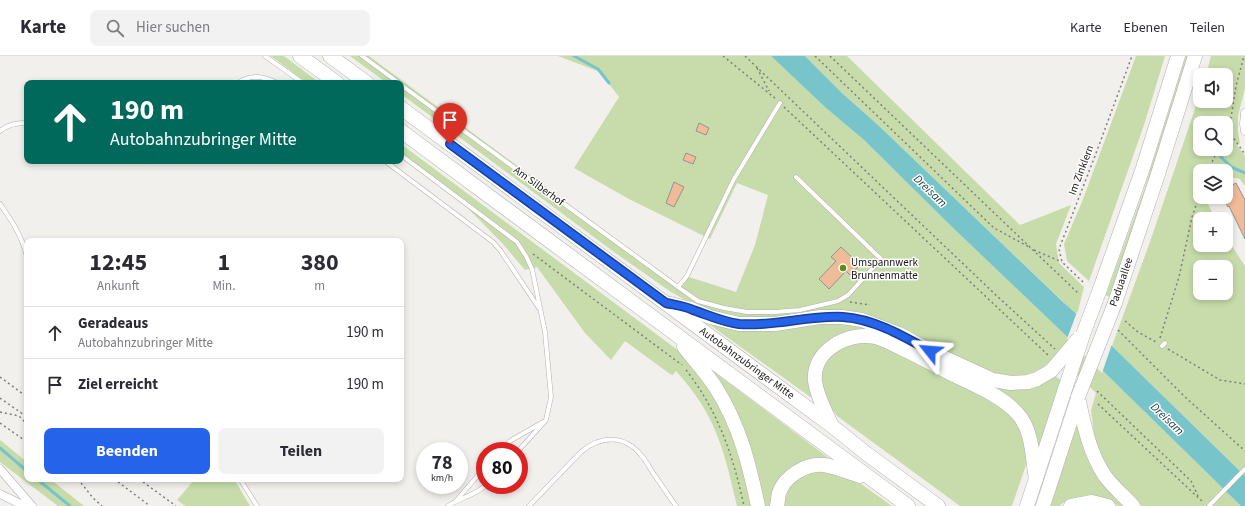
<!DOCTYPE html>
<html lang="de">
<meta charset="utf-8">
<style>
:root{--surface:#fff;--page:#f2f2f3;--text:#2b2b33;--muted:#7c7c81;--line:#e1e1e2;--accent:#2563eb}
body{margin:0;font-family:"Source Sans 3",sans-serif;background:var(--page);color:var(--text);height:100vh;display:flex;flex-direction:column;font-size:15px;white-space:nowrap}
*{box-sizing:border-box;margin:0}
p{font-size:13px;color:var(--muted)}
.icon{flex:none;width:22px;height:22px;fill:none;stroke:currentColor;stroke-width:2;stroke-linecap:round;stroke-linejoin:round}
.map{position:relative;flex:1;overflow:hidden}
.details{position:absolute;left:24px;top:182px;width:380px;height:244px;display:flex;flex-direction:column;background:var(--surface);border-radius:8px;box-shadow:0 2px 6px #0003}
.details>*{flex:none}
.hud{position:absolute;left:24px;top:24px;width:380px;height:84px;border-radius:8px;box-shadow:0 2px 6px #0003;background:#00695c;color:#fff;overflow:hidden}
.controls{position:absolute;left:1193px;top:12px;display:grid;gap:8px}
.controls a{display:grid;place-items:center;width:40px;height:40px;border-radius:8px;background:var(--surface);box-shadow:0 2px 6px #0003;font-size:20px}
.speed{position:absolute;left:416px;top:386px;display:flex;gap:8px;font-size:20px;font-weight:700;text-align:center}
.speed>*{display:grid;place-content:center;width:52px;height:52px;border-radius:50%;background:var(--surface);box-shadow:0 2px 6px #0003;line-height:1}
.speed small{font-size:10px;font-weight:400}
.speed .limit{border:6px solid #d22;background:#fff;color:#111}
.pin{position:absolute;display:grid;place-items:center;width:34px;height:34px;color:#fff;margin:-41px -17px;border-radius:50% 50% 50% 0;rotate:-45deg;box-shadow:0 0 4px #0007}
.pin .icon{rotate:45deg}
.me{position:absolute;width:44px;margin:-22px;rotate:298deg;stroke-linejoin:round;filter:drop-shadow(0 0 3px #0008)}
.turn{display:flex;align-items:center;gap:14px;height:84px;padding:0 20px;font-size:18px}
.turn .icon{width:52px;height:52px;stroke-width:2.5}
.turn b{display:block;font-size:28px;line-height:34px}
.eta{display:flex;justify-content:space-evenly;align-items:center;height:68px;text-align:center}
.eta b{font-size:24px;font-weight:700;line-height:28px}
.cta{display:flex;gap:8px;margin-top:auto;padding:8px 20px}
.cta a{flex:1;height:46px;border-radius:8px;background:var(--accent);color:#fff;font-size:16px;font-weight:700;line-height:46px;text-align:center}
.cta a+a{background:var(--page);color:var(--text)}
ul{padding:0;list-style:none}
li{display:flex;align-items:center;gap:12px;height:52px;padding:0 20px;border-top:1px solid var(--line)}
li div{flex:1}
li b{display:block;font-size:15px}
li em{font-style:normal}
header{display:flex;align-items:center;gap:24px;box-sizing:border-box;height:56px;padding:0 20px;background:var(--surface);border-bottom:1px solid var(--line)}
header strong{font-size:19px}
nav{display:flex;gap:22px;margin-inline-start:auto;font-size:14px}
.search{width:280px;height:36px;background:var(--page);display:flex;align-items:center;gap:10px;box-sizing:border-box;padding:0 14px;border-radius:8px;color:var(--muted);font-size:15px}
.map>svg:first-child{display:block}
.green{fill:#c7dcaa;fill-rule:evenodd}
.water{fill:#77c5ca}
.pier{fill:#f2f0ec}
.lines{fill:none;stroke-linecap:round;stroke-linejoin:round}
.stream{stroke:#77c5ca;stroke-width:3}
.building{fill:#f0bb99;stroke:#959290}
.lane-casing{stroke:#b2b0ad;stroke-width:5}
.street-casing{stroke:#b2b0ad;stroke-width:9}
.highway-casing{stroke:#b2b0ad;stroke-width:15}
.path{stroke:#807e7c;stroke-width:1.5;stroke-dasharray:2 3;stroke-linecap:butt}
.lane{stroke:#fff;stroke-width:4}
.street{stroke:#fff;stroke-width:8}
.highway{stroke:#fff;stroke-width:14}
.highway-bridge-casing{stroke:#b2b0ad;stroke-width:15;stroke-linecap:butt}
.highway-bridge{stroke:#fff;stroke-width:14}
.route-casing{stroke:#184099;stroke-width:10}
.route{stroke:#2563eb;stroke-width:7}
.poi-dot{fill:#658b15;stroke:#fff;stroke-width:1.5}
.labels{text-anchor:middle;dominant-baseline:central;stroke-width:3;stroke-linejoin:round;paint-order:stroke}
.street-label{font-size:11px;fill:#161514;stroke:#fff}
.poi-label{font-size:11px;fill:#161514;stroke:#fff;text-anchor:start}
.water-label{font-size:12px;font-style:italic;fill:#163c3e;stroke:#fff}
</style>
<header>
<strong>Karte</strong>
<div class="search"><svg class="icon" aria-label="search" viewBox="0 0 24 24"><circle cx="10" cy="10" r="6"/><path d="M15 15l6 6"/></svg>Hier suchen</div>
<nav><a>Karte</a><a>Ebenen</a><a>Teilen</a></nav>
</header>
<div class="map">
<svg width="1245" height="450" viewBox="0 0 1245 450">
<rect width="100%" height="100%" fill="#f2f0ec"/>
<!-- green -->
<g class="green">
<path d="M271,0H284L320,27H307Z"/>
<path d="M350,0H369L681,231L689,221L736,236L755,189L768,139L737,127L710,183L629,143L574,112L619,41L600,16L558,0H771L826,52L864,84L951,170L1103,315L1241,450H1142L1110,418L1095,387L1091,354L1096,337L1057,299C1037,319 1020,324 992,318L868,262L787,261L741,263L698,251L671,236L614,196L401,38V27H387Z"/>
<path d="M805,0H847L1020,169L1071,149L1056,188L1059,207L1084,231L1077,259L878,69L842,37Z"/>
<path d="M1136,0H1165L1144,69L1089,225L1067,205L1064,188L1082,146Z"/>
<path d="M1186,0H1191L1110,242L1106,239L1145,131Z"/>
<path d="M1211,0H1245V32L1238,60V75L1240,87L1237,89L1245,100V130L1240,123L1226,120V115H1200V141H1204L1216,163H1200V189H1226V181L1245,210V420L1112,290L1151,183L1200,38V45H1226V19H1206ZM1200,67H1226V93H1200ZM1200,211H1226V237H1200Z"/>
<path d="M401,88L683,298L693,308L728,360L753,450H737C724,394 716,359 676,315L673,319L670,318L625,285L611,304L585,277L537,211L525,214L502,187L448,132L401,97Z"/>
<path d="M703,264L801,268L855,267L988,325L1053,318L1063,326L1040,397L1028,364L886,280L826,289L816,345Z"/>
<path d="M848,286L882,287L1008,355L1021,372L1027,397L1026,409L1012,450H960L837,360L826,345L820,321L824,305Z"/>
<path d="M713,315L830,403L810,405L773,450H765L760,427L751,397L734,351Z"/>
<path d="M1076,366C1082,389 1087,410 1103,428C1109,436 1118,443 1125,450H1118L1112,446L1074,442L1063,447L1059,450H1050Z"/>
<path d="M0,384L27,406V423H50L84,450H58L0,406Z"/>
<path d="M817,412L857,425L892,450H782L791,427Z"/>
<path d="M195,423H234L250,450H185L177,444Z"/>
</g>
<!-- water -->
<path class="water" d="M771,0H805L842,37L878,69L1062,245L1112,290L1245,420V450H1241L1103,315L951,170L864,84L826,52Z"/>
<!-- pier -->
<path class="pier" d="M1077,256L1112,288L1102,317L1067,283Z"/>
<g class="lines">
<!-- stream -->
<g class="stream">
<path d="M574,0L598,13L609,27"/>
<path d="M1220,100L1231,111L1245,117"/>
<path d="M0,392L27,415"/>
<path d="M37,423L70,450"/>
</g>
</g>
<!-- building -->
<g class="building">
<path d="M699,67L709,72L706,79L696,75Z"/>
<path d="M686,97L696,101L693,108L683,104Z"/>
<path d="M674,126L684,131L674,151L666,147Z"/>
<path d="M1236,127L1245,144V183L1229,150L1228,151L1223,141H1226V132Z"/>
<path d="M841,191L860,209L850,219L846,215L829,233L819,223L836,205L831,201Z"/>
</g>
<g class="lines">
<!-- lane casing -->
<g class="lane-casing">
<g id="lane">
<path d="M265,0L303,27"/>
<path d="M362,0L399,27"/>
<path d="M238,27C251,17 264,21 278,27"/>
<path d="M401,29L678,231L698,245L724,252L747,256H775L800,254L838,245L848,239L881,203L796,121"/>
<path d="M0,75C8,68 17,67 27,67"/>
<path d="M401,99L517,186L526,200L532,213L545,276L551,341L546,364L518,395"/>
<path d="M385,105L493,186L500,194L539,252"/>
<path d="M0,148C12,165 22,180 27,201"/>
<path d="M678,231L687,220L734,123L780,47"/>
<path d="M1162,290L1165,287"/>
<path d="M500,395L510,385L543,366"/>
<path d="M240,423L257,450"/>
<path d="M456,445L485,411"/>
<path d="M448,450C460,442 476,439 486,429"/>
<path d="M529,450L581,396C600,380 624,378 641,399C646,404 649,411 653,417C661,428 668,439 676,450"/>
<path d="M1209,450L1245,413"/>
</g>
</g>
<!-- street casing -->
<g class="street-casing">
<g id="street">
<path d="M1245,57L1244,68L1245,75"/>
<path d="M0,413L32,450"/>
<path d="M0,438L25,450"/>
</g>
</g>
<!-- highway casing -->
<g class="highway-casing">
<g id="highway">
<path d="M300,0L337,27"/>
<path d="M330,0L367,27"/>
<path d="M401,52L832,370L867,398L938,450"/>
<path d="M401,75L908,450"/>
<path d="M1100,233L1143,112L1178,0"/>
<path d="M1115,247L1158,118L1195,0"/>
<path d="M671,248L691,253L710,261L739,268H775L820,261H842L862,264L899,278L930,295L993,324L1011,327L1028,326L1037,323"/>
<path d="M684,291C695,305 707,318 716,332C740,370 749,408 758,450"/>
<path d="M1078,341C1084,369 1089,396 1105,420C1113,431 1124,440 1133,450"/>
<path d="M831,368C825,354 817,341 815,325C812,295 848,275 875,281C884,283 894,289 903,293C920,301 937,310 954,319C974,329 1002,340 1017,357C1033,374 1032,401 1036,423"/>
<path d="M777,450C778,446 778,441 779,437C785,420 806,407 824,409C836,411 848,416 860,420"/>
<path d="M1027,450L1066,330"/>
<path d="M1043,450L1078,342"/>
<path d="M1071,450L1092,446L1108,450"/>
</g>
</g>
<!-- path -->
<g class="path">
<path d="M723,0L776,43"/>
<path d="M745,0L998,241L1055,293"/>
<path d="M815,0L994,172L1031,192"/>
<path d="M830,0L1079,238"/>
<path d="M757,12L769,35"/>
<path d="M784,51L1048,299"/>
<path d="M1227,76L1230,77L1244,97L1245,96"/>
<path d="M1226,77L1230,68L1236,30L1244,0"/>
<path d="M1208,115L1218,93"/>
<path d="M1034,194L1062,206"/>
<path d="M533,198L682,309"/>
<path d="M1083,226L1062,206L1059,193L1095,100L1132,0"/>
<path d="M850,246L870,249"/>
<path d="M1125,265L1138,276L1156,286"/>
<path d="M1118,274L1184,340L1245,395"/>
<path d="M1160,282L1179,221L1192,161L1200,138"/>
<path d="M1168,293L1220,324L1245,328"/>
<path d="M686,314C718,355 733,399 744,450"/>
<path d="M0,321L27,341"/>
<path d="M1097,335L1191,425L1198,440"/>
<path d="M0,342L27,361"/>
<path d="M1098,348L1204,447"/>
<path d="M0,356L19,360L27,368"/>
<path d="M0,367L27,386"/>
<path d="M78,423L93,442L102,450"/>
<path d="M114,423L150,450"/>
<path d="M139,423L176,450"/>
</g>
<!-- lane -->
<use href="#lane" class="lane"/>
<!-- street -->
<use href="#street" class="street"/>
<!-- highway -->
<use href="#highway" class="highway"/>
<!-- highway-bridge casing -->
<g class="highway-bridge-casing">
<g id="highway-bridge">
<path d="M1037,323L1051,315L1079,282"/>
<path d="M1066,330L1084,276L1100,233"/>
<path d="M1078,341L1115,247"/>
</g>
</g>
<!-- highway-bridge -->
<use href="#highway-bridge" class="highway-bridge"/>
</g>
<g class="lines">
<!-- route casing -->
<g class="route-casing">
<path id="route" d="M450,88L666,247C675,249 685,250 693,254C708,259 723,266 739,268C774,271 808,259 843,261C874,263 903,280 930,295"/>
</g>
<!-- route -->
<use href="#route" class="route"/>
</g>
<!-- markers -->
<circle class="poi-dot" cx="843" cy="212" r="4"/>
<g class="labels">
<!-- street labels -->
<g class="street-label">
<text transform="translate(1081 114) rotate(-69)">Im Zinklern</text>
<text transform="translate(539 130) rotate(36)">Am Silberhof</text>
<text transform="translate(1121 226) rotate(-71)">Paduaallee</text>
<text transform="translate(747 307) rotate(36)">Autobahnzubringer Mitte</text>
</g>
<!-- poi labels -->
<g class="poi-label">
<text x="851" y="206">Umspannwerk<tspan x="851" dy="13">Brunnenmatte</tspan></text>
</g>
<!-- water labels -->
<g class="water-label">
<text transform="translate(930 135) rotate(44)">Dreisam</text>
<text transform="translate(1167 363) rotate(44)">Dreisam</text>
</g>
</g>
</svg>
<div class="controls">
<a><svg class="icon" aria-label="sound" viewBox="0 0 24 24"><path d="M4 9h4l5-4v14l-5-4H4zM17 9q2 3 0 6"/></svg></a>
<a><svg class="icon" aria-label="search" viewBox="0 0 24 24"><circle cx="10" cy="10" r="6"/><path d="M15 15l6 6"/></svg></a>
<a><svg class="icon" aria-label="layers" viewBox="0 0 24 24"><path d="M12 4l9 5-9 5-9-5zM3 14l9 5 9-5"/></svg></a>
<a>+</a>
<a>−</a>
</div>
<div class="speed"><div>78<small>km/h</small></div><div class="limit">80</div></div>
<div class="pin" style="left:450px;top:88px;background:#d93025"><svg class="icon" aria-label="arrive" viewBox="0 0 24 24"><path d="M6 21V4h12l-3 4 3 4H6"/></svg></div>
<svg class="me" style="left:930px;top:295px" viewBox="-20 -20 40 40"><path d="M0-17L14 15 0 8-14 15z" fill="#2563eb" stroke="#fff" stroke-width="4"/></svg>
<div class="hud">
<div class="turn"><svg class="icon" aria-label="ahead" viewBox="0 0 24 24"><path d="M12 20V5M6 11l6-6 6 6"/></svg><div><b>190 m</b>Autobahnzubringer Mitte</div></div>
</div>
<section class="details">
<div class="eta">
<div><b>12:45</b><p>Ankunft</p></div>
<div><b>1</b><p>Min.</p></div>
<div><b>380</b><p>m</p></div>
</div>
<ul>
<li><svg class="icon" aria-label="ahead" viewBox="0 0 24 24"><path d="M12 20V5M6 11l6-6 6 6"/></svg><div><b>Geradeaus</b><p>Autobahnzubringer Mitte</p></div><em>190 m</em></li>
<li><svg class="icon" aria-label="arrive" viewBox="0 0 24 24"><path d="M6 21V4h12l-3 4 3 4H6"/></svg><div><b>Ziel erreicht</b></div><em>190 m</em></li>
</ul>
<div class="cta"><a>Beenden</a><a>Teilen</a></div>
</section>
</div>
